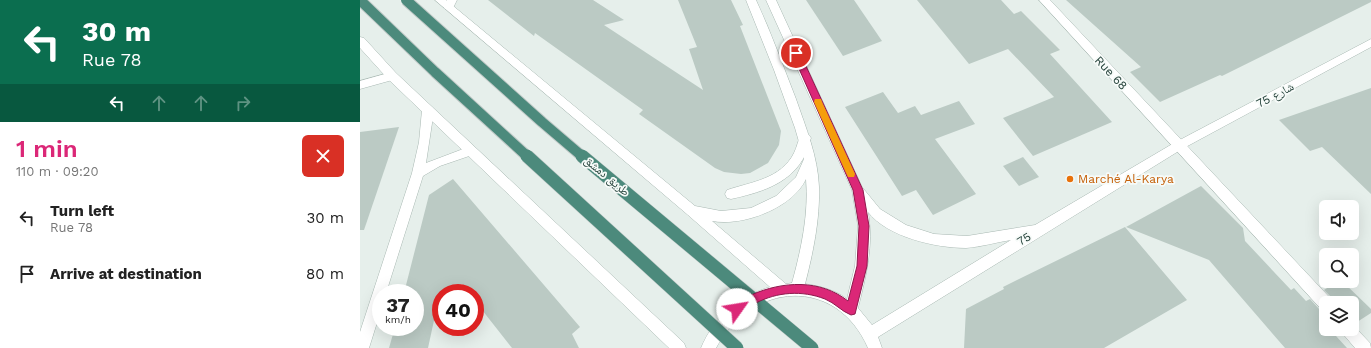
<!DOCTYPE html>
<meta charset="utf-8">
<style>
:root{--surface:#fff;--page:#f6f6f6;--text:#222;--muted:#767676;--accent:#db2777}
body{margin:0;font-family:"Work Sans","Noto Naskh Arabic",sans-serif;background:var(--page);color:var(--text);height:100vh;display:flex;flex-direction:column;font-size:15px;white-space:nowrap}
*{box-sizing:border-box;margin:0}
p{font-size:13px;color:var(--muted)}
.icon{flex:none;width:22px;height:22px;fill:none;stroke:currentColor;stroke-width:2;stroke-linecap:round;stroke-linejoin:round}
.map{position:relative;flex:1;overflow:hidden}
.drawer{display:flex;flex-direction:column;background:var(--surface);width:360px}
.drawer>*{flex:none}
.top-card{background:#0b6e4f;color:#fff;overflow:hidden}
.tools{position:absolute;left:959px;top:200px;display:grid;gap:8px}
.tools a{display:grid;place-items:center;width:40px;height:40px;border-radius:6px;background:var(--surface);box-shadow:0 4px 16px #0002;font-size:20px}
.speed{position:absolute;left:12px;top:284px;display:flex;gap:8px;font-size:20px;font-weight:700;text-align:center}
.speed>*{display:grid;place-content:center;width:52px;height:52px;border-radius:50%;background:var(--surface);box-shadow:0 4px 16px #0002;line-height:1}
.speed small{font-size:10px;font-weight:400}
.speed .limit{border:6px solid #d22;background:#fff;color:#111}
.pin{position:absolute;display:grid;place-items:center;width:34px;height:34px;color:#fff;margin:-17px;border:2px solid #fff;border-radius:50%;box-shadow:0 1px 4px #0007}
.me{position:absolute;width:44px;margin:-22px;rotate:58deg;stroke-linejoin:round;filter:drop-shadow(0 0 3px #0008)}
.turn{display:flex;align-items:center;gap:14px;height:84px;padding:0 16px;font-size:18px}
.turn .icon{width:52px;height:52px;stroke-width:2.5}
.turn b{display:block;font-size:28px;line-height:34px}
.lanes{display:flex;align-items:center;height:38px;padding:0 16px;background:#0003;justify-content:center;gap:20px;direction:ltr}
.lanes .off{opacity:.35}
.round{display:grid;place-items:center;flex:none;width:42px;height:42px;border-radius:6px;background:var(--page)}
.overview{display:flex;align-items:center;justify-content:space-between;height:68px;padding:0 16px}
h1{font-size:24px;font-weight:600;line-height:30px;color:var(--accent)}
ul{padding:0;list-style:none}
li{display:flex;align-items:center;gap:12px;height:56px;padding:0 16px}
li div{flex:1}
li b{display:block;font-size:15px}
li em{font-style:normal}
main{display:flex;flex:1;min-height:0}
.map>svg:first-child{display:block}
.building{fill:#bbcac4}
.lines{fill:none;stroke-linecap:round;stroke-linejoin:round}
.service-casing{stroke:#a8b8b2;stroke-width:1}
.minor-casing{stroke:#a8b8b2;stroke-width:1}
.tertiary-casing{stroke:#a8b8b2;stroke-width:1}
.service{fill:#fff;fill-rule:evenodd}
.minor{fill:#fff;fill-rule:evenodd}
.tertiary{fill:#fff;fill-rule:evenodd}
.trunk-bridge-far1-casing{stroke:#c2cac8;stroke-width:12;stroke-linecap:butt}
.trunk-bridge-casing{stroke:#c2cac8;stroke-width:14;stroke-linecap:butt}
.trunk-bridge-far1{stroke:#4c8a7c;stroke-width:10}
.trunk-bridge{stroke:#4c8a7c;stroke-width:13}
.route{fill:#db2777;stroke:#8e194d}
.slow{fill:#f59e0b}
.food-dot{fill:#e8710a;stroke:#f7fbf9;stroke-width:1.5}
.labels{text-anchor:middle;dominant-baseline:central;stroke-width:3.5;stroke-linejoin:round;paint-order:stroke}
.street-label{font-size:12px;fill:#24423a;stroke:#f7fbf9}
.food-label{font-size:12px;fill:#c56008;stroke:#f7fbf9;text-anchor:start}
</style>
<main>
<section class="drawer">
<div class="top-card">
<div class="turn"><svg class="icon" aria-label="left" viewBox="0 0 24 24"><path d="M17 20v-9H6M10 6l-5 5 5 5"/></svg><div><b>30 m</b>Rue 78</div></div>
<div class="lanes"><svg class="icon" aria-label="left" viewBox="0 0 24 24"><path d="M17 20v-9H6M10 6l-5 5 5 5"/></svg><svg class="icon off" aria-label="ahead" viewBox="0 0 24 24"><path d="M12 20V5M6 11l6-6 6 6"/></svg><svg class="icon off" aria-label="ahead" viewBox="0 0 24 24"><path d="M12 20V5M6 11l6-6 6 6"/></svg><svg class="icon off" aria-label="right" viewBox="0 0 24 24"><path d="M7 20v-9h11M14 6l5 5-5 5"/></svg></div>
</div>
<div class="overview"><div><h1>1 min</h1><p>110 m · 09:20</p></div><a class="round" style="background:#d93025;color:#fff"><svg class="icon" aria-label="close" viewBox="0 0 24 24"><path d="M6 6l12 12M18 6L6 18"/></svg></a></div>
<ul>
<li><svg class="icon" aria-label="left" viewBox="0 0 24 24"><path d="M17 20v-9H6M10 6l-5 5 5 5"/></svg><div><b>Turn left</b><p>Rue 78</p></div><em>30 m</em></li>
<li><svg class="icon" aria-label="arrive" viewBox="0 0 24 24"><path d="M6 21V4h12l-3 4 3 4H6"/></svg><div><b>Arrive at destination</b></div><em>80 m</em></li>
</ul>
</section>
<div class="map">
<svg width="1011" height="348" viewBox="0 0 1011 348">
<rect width="100%" height="100%" fill="#e6efeb"/>
<!-- building -->
<g class="building">
<path d="M128,0H233L264,20L244,25L343,90L329,49L337,47L318,0H371L383,25L380,26L421,131L419,145L408,163L390,173L381,174L364,172L355,168L279,114L283,110L175,33L174,36Z"/>
<path d="M446,0H494L522,41L483,56Z"/>
<path d="M557,0H641L654,14L661,11L700,50L690,54L752,122L673,156L643,118L694,97L648,49L609,64Z"/>
<path d="M706,0H1011V2L862,76L860,75L800,102L770,72L781,67Z"/>
<path d="M1011,88V194L962,147L950,151L919,120Z"/>
<path d="M523,92L538,113L555,106L561,115L599,101L615,124L575,139L616,194L573,215L556,190L542,196L485,107Z"/>
<path d="M39,127L4,230H0V132Z"/>
<path d="M663,157L679,177L659,186L643,166Z"/>
<path d="M93,179L220,327L212,334L219,348H152L115,301V293H109L102,284L90,293H81V300L78,302L68,348H29L35,327H55V293H44L69,195Z"/>
<path d="M841,186L883,228L885,241L931,290L934,288L946,301L950,299L960,310L966,312V329H980L981,333L976,336L987,348H925L849,260L766,227Z"/>
<path d="M765,227L827,300L744,348H604L606,309L644,289L643,287Z"/>
<path d="M978,281H982L1011,309V313L994,324L992,323V303H973L972,298L964,290Z"/>
</g>
<g class="lines">
<!-- service casing -->
<g class="service-casing">
<path id="service" d="M445,133L449,135L451,138C448,145 447,152 443,159C428,185 398,193 371,199L367,198L365,194L367,190C391,182 421,179 434,153C437,147 438,140 441,135Z"/>
</g>
<!-- minor casing -->
<g class="minor-casing">
<g id="minor">
<path d="M87,0H97L92,10L89,11L84,8Z"/>
<path d="M679,0H690L971,299L972,303H966V311L961,309Z"/>
<path d="M32,72L36,73L37,76L36,79L0,89V81Z"/>
<path d="M68,106L72,107L74,110L66,163L111,146L115,148L117,151L115,154L80,166L63,176L26,293H21V310L9,348H0V332L52,173L59,142L62,110L64,107Z"/>
<path d="M992,324L1010,343L1011,348H995L983,334L981,329H992Z"/>
</g>
</g>
<!-- tertiary casing -->
<g class="tertiary-casing">
<g id="tertiary">
<path d="M75,0H86L335,206L361,211L391,208L416,196L436,177L444,159L435,128L414,70L386,0H396C411,32 423,66 436,99C446,128 458,157 459,187C460,220 453,253 445,284C460,286 475,290 487,299L495,266L498,226L492,190L406,0H416L502,187L520,209L546,225L574,234L607,236L675,225L814,143L1011,39V47L822,149L518,337L522,348H508C476,275 391,282 356,348H341C354,317 378,297 410,287L328,215ZM446,179C449,214 441,250 432,283L426,284L352,221C382,227 433,208 446,179ZM508,212C527,237 576,248 606,248C621,247 637,242 651,240L512,325L498,308C506,276 514,245 508,212Z"/>
<path d="M0,37L4,38L36,73L324,343L326,348H309L28,79L0,48Z"/>
</g>
</g>
<!-- service -->
<use href="#service" class="service"/>
<!-- minor -->
<use href="#minor" class="minor"/>
<!-- tertiary -->
<use href="#tertiary" class="tertiary"/>
<!-- trunk-bridge-far1 casing -->
<g class="trunk-bridge-far1-casing">
<g id="trunk-bridge-far1">
<path d="M0,0L75,72L168,157"/>
<path d="M46,0L182,122L223,157"/>
</g>
</g>
<!-- trunk-bridge casing -->
<g class="trunk-bridge-casing">
<g id="trunk-bridge">
<path d="M167,156L377,348"/>
<path d="M222,156L452,348"/>
</g>
</g>
<!-- trunk-bridge-far1 -->
<use href="#trunk-bridge-far1" class="trunk-bridge-far1"/>
<!-- trunk-bridge -->
<use href="#trunk-bridge" class="trunk-bridge"/>
</g>
<!-- route -->
<path class="route" d="M436,50L440,53L503,190L509,226L507,266L495,314L491,315C481,311 475,303 465,299C442,290 417,292 396,303C389,307 384,312 377,315L374,313L372,309C375,303 385,298 391,295C423,281 460,279 488,301L497,266L499,226L493,190L432,53Z"/>
<!-- slow -->
<path class="slow" d="M455,99H461L462,102L495,174L494,177H488L454,102Z"/>
<!-- markers -->
<circle class="food-dot" cx="710" cy="179" r="4"/>
<g class="labels">
<!-- street labels -->
<g class="street-label">
<text transform="translate(751 73) rotate(47)">Rue 68</text>
<text transform="translate(915 95) rotate(-28)">شارع 75</text>
<text transform="translate(247 176) rotate(40)">طريق دمشق</text>
<text transform="translate(664 239) rotate(-32)">75</text>
</g>
<!-- food labels -->
<g class="food-label">
<text x="718" y="179">Marché Al-Karya</text>
</g>
</g>
</svg>
<div class="tools">
<a><svg class="icon" aria-label="sound" viewBox="0 0 24 24"><path d="M4 9h4l5-4v14l-5-4H4zM17 9q2 3 0 6"/></svg></a>
<a><svg class="icon" aria-label="search" viewBox="0 0 24 24"><circle cx="10" cy="10" r="6"/><path d="M15 15l6 6"/></svg></a>
<a><svg class="icon" aria-label="layers" viewBox="0 0 24 24"><path d="M12 4l9 5-9 5-9-5zM3 14l9 5 9-5"/></svg></a>
</div>
<div class="speed"><div>37<small>km/h</small></div><div class="limit">40</div></div>
<div class="pin" style="left:436px;top:53px;background:#d93025"><svg class="icon" aria-label="arrive" viewBox="0 0 24 24"><path d="M6 21V4h12l-3 4 3 4H6"/></svg></div>
<svg class="me" style="left:377px;top:309px" viewBox="-20 -20 40 40"><circle r="19" fill="#fff"/><path d="M0-13L10 11 0 6-10 11z" fill="#db2777"/></svg>
</div>
</main>
